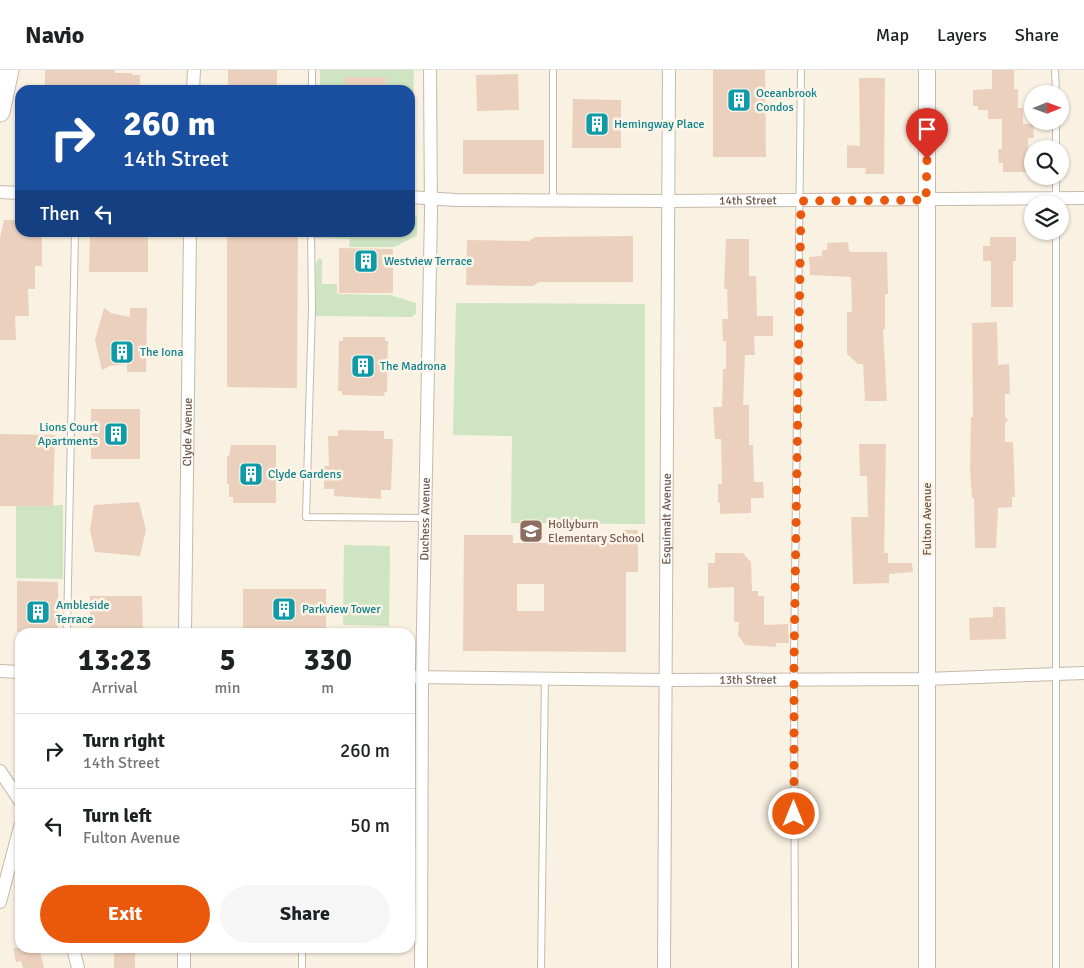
<!DOCTYPE html>
<style>
:root{--surface:#fff;--page:#f6f6f6;--text:#202124;--muted:#757577;--line:#e0e0e0;--accent:#ea580c}
body{margin:0;font-family:Signika,sans-serif;background:var(--page);color:var(--text);height:100vh;display:flex;flex-direction:column;font-size:19px;white-space:nowrap}
*{box-sizing:border-box;margin:0}
p{font-size:16px;color:var(--muted)}
.icon{flex:none;width:28px;height:28px;fill:none;stroke:currentColor;stroke-width:2;stroke-linecap:round;stroke-linejoin:round}
.map{position:relative;flex:1;overflow:hidden}
.details{position:absolute;left:15px;top:558px;width:400px;height:325px;display:flex;flex-direction:column;background:var(--surface);border-radius:15px;box-shadow:0 1px 4px #0004}
.details>*{flex:none}
.guide{position:absolute;left:15px;top:15px;width:400px;height:152px;border-radius:15px;box-shadow:0 1px 4px #0004;background:#1a4fa0;color:#fff;overflow:hidden}
.needle{width:32px;rotate:89deg}
.fabs{position:absolute;left:1024px;top:15px;display:grid;gap:10px}
.fabs a{display:grid;place-items:center;width:45px;height:45px;border-radius:50%;background:var(--surface);box-shadow:0 1px 4px #0004;font-size:25px}
.pin{position:absolute;display:grid;place-items:center;width:42px;height:42px;color:#fff;margin:-51px -21px;border-radius:50% 50% 50% 0;rotate:-45deg;box-shadow:0 0 5px #0007}
.pin .icon{rotate:45deg}
.me{position:absolute;width:55px;margin:-28px;rotate:0deg;stroke-linejoin:round;filter:drop-shadow(0 0 4px #0008)}
.turn{display:flex;align-items:center;gap:18px;height:105px;padding:0 25px;font-size:22px}
.turn .icon{width:65px;height:65px;stroke-width:2.5}
.turn b{display:block;font-size:35px;line-height:42px}
.then{display:flex;align-items:center;height:48px;padding:0 25px;background:#0003;gap:10px;font-size:19px}
.eta{display:flex;justify-content:space-evenly;align-items:center;height:85px;text-align:center}
.eta b{font-size:30px;font-weight:800;line-height:35px}
.action{display:flex;gap:10px;margin-top:auto;padding:10px 25px}
.action a{flex:1;height:58px;border-radius:30px;background:var(--accent);color:#fff;font-size:20px;font-weight:800;line-height:58px;text-align:center}
.action a+a{background:var(--page);color:var(--text)}
ul{padding:0;list-style:none}
li{display:flex;align-items:center;gap:15px;height:75px;padding:0 25px;border-top:1px solid var(--line)}
li div{flex:1}
li b{display:block;font-size:19px}
li em{font-style:normal}
header{display:flex;align-items:center;gap:30px;box-sizing:border-box;height:70px;padding:0 25px;background:var(--surface);border-bottom:1px solid var(--line)}
header strong{font-size:24px}
nav{display:flex;gap:28px;margin-inline-start:auto;font-size:18px}
.map>svg:first-child{display:block}
.green{fill:#cee4c2}
.building{fill:#ebd1bd;fill-rule:evenodd}
.lines{fill:none;stroke-linecap:round;stroke-linejoin:round}
.service-casing{stroke:#c8b9aa;stroke-width:8}
.minor-casing{stroke:#c8b9aa;stroke-width:14}
.tertiary-casing{stroke:#c8b9aa;stroke-width:18}
.secondary-casing{stroke:#cdbbab;stroke-width:21}
.service{stroke:#fff;stroke-width:6}
.minor{stroke:#fff;stroke-width:12}
.tertiary{stroke:#fff;stroke-width:16}
.secondary{stroke:#fff;stroke-width:19}
.route{stroke:#ea580c;stroke-width:9;stroke-dasharray:0 16.2}
.labels{text-anchor:middle;dominant-baseline:central;stroke-width:5;stroke-linejoin:round;paint-order:stroke}
.culture-label{font-size:12px;fill:#0d838f;stroke:#fcf5e7;text-anchor:start}
.street-label{font-size:12px;fill:#6d594b;stroke:#fcf5e7}
.education-label{font-size:12px;fill:#785e54;stroke:#fcf5e7;text-anchor:start}
</style>
<header>
<strong>Navio</strong>
<nav><a>Map</a><a>Layers</a><a>Share</a></nav>
</header>
<div class="map">
<svg width="1084" height="898" viewBox="0 0 1084 898">
<rect width="100%" height="100%" fill="#f9f1e2"/>
<!-- green -->
<g class="green">
<path d="M320,0H414L412,109H410V20H320Z"/>
<path d="M410,140L417,147V166L394,177H349L350,169L315,168V163L410,162Z"/>
<path d="M319,188L322,190V214H337V224L390,225L416,233V243L412,247L315,246L316,193Z"/>
<path d="M456,233L645,234V454L511,453L512,366L453,365Z"/>
<path d="M63,435V509L16,508V436Z"/>
<path d="M344,475L390,476L389,556L343,555Z"/>
</g>
<!-- building -->
<g class="building">
<path d="M45,0H115V3H132V5H140V20H45Z"/>
<rect x="228" y="0" width="49" height="20"/>
<path d="M713,0H765L766,87H713Z"/>
<path d="M992,0H1014V19H1018V38H1023V54H1033L1034,68H1028V102H1003V93H999L998,79H1002V49H988V40H978V36H973V20L992,19Z"/>
<path d="M518,4L519,40L477,41L476,5Z"/>
<path d="M345,7H386V20H344Z"/>
<path d="M859,8H885L884,104H865L866,98H847V75L860,76Z"/>
<path d="M573,29L621,30V78H572Z"/>
<rect x="463" y="70" width="81" height="34"/>
<path d="M4,150H20V162H42V196H35V219H28L29,246H15L16,270H0V168Z"/>
<path d="M227,162L298,163L297,318L227,317Z"/>
<path d="M90,166H148V202H89Z"/>
<path d="M633,166V212H539L533,216L466,215L467,170L529,171L535,167Z"/>
<path d="M990,167H1016V191H1013V237H991V191H983V176H990Z"/>
<path d="M726,169H749V206H756L757,246H773V266H754L755,285H745L743,335H749V375H753L754,412H763L764,428H751V443L720,444V433H718V414H722L721,369H715L713,337H722L723,299H726V271H723L722,249H728L727,219H724Z"/>
<path d="M848,172L849,181L853,182H887L888,224H885V259H883L887,331H865L863,294H858L847,284V242H852L851,207L810,205L809,187L822,186V180H827V173Z"/>
<path d="M339,178L393,179V223H339Z"/>
<path d="M104,238L111,243L130,247V238H147L146,302H127V294L110,296L102,300L95,270Z"/>
<path d="M997,252L998,295L1009,294L1010,324H1005V346L1008,350L1005,353V372H1013L1015,427H1012V437L998,438L996,478H975L974,428H972L970,398L971,347H973L972,253Z"/>
<path d="M343,267H385V271H388L387,322H384L385,326L342,325V321H338L339,271H343Z"/>
<rect x="91" y="339" width="49" height="50"/>
<path d="M338,360L384,361V369H393L391,420H381V429L334,426V419H324V396H329L328,366H338Z"/>
<path d="M0,364L55,365L53,436H0Z"/>
<path d="M859,374H886L884,483H888V493H912L913,502L889,504V513L853,514L851,447H868L867,406H860Z"/>
<path d="M231,375H276V433H233V427H229V414H227V386H229Z"/>
<path d="M139,432L146,460L140,486L95,482L90,460L94,435Z"/>
<path d="M622,460H638V502H626V582L463,581L464,465H513V473H550V465H622ZM517,514H544V541H517Z"/>
<path d="M715,483H743L751,492L752,521H758V526H764V555L788,554L789,573H776V577L745,575L738,565L739,552H734V517L708,518V493H715Z"/>
<path d="M17,511L58,512V562H17Z"/>
<rect x="243" y="519" width="83" height="40"/>
<path d="M90,526H142L143,562H90Z"/>
<path d="M993,537H1005L1006,569L970,570L969,548L993,547Z"/>
<path d="M13,878H39L44,898H23L21,891L16,892Z"/>
<rect x="114" y="878" width="21" height="20"/>
</g>
<g class="lines">
<!-- service casing -->
<g class="service-casing">
<g id="service">
<path d="M1055,0L1056,24"/>
<path d="M312,20V0"/>
<path d="M1056,51V79"/>
<path d="M1056,106V130"/>
<path d="M553,130V0"/>
<path d="M1056,161V898"/>
<path d="M311,162L312,238L306,447L426,448"/>
<path d="M67,562L75,162"/>
<path d="M302,878V898"/>
<path d="M541,898L545,607"/>
<path d="M795,898L794,593L801,0"/>
</g>
</g>
<!-- minor casing -->
<g class="minor-casing">
<g id="minor">
<path d="M193,20L194,0"/>
<path d="M0,122L20,123"/>
<path id="s1" d="M410,127L455,130L668,131L1084,128"/>
<path id="s2" d="M185,562L190,162"/>
<path d="M0,601L20,602"/>
<path id="s3" d="M410,607L665,610L927,609L1084,603"/>
<path d="M0,701L20,731"/>
<path d="M0,832L20,757"/>
<path d="M73,878L78,898"/>
<path d="M184,898V878"/>
<path id="s4" d="M421,898L422,607L431,143L430,0"/>
<path id="s5" d="M664,898L669,0"/>
</g>
</g>
<!-- tertiary casing -->
<g class="tertiary-casing">
<path id="tertiary" d="M927,898V0"/>
</g>
<!-- secondary casing -->
<g class="secondary-casing">
<path id="secondary" d="M0,42L9,0"/>
</g>
<!-- service -->
<use href="#service" class="service"/>
<!-- minor -->
<use href="#minor" class="minor"/>
<!-- tertiary -->
<use href="#tertiary" class="tertiary"/>
<!-- secondary -->
<use href="#secondary" class="secondary"/>
</g>
<g class="lines">
<!-- route -->
<path class="route" d="M794,744V593L801,131L926,130L927,89"/>
</g>
<!-- icons -->
<defs>
<g id="building-square" transform="scale(1.25)"><rect x="-9" y="-9" width="18" height="18" rx="4" fill="#0f9aa8" stroke="#fcf5e7"/><path d="M-4-6H4V6H1V3H-1V6H-4ZM-2.5-4.3h1.7v1.8h-1.7ZM.8-4.3h1.7v1.8H.8ZM-2.5-1h1.7V.8h-1.7ZM.8-1h1.7V.8H.8Z" fill="#fff"/></g>
<g id="school-square" transform="scale(1.25)"><rect x="-9" y="-9" width="18" height="18" rx="4" fill="#8d6e63" stroke="#fcf5e7"/><path d="M0-5L7-2L0 1L-7-2ZM-4 1L0 2.5L4 1V4Q0 6-4 4Z" fill="#fff"/></g>
</defs>
<g fill-rule="evenodd">
<use href="#building-square" x="739" y="30"/>
<use href="#building-square" x="597" y="54"/>
<use href="#building-square" x="366" y="191"/>
<use href="#building-square" x="122" y="282"/>
<use href="#building-square" x="363" y="296"/>
<use href="#building-square" x="116" y="364"/>
<use href="#building-square" x="251" y="404"/>
<use href="#school-square" x="531" y="461"/>
<use href="#building-square" x="284" y="539"/>
<use href="#building-square" x="38" y="542"/>
</g>
<g class="labels">
<!-- culture labels -->
<g class="culture-label">
<text x="756" y="23">Oceanbrook<tspan x="756" dy="14">Condos</tspan></text>
<text x="614" y="54">Hemingway Place</text>
<text x="384" y="191">Westview Terrace</text>
<text x="140" y="282">The Iona</text>
<text x="380" y="296">The Madrona</text>
<text x="98" y="357" text-anchor="end">Lions Court<tspan x="98" dy="14">Apartments</tspan></text>
<text x="268" y="404">Clyde Gardens</text>
<text x="56" y="535">Ambleside<tspan x="56" dy="14">Terrace</tspan></text>
<text x="302" y="539">Parkview Tower</text>
</g>
<!-- street labels -->
<g class="street-label">
<text stroke="none"><textPath href="#s1" startOffset="338">14th Street</textPath></text>
<text stroke="none"><textPath href="#s2" startOffset="200">Clyde Avenue</textPath></text>
<text stroke="none"><textPath href="#s4" startOffset="449">Duchess Avenue</textPath></text>
<text stroke="none"><textPath href="#s5" startOffset="449">Esquimalt Avenue</textPath></text>
<text transform="translate(927 449) rotate(-90)">Fulton Avenue</text>
<text stroke="none"><textPath href="#s3" startOffset="338">13th Street</textPath></text>
</g>
<!-- education labels -->
<g class="education-label">
<text x="548" y="454">Hollyburn<tspan x="548" dy="14">Elementary School</tspan></text>
</g>
</g>
</svg>
<div class="fabs">
<a><svg class="needle" viewBox="-14 -14 28 28"><path d="M0-13l5 13h-10z" fill="#e53935"/><path d="M0 13l5-13h-10z" fill="#757577"/></svg></a>
<a><svg class="icon" aria-label="search" viewBox="0 0 24 24"><circle cx="10" cy="10" r="6"/><path d="M15 15l6 6"/></svg></a>
<a><svg class="icon" aria-label="layers" viewBox="0 0 24 24"><path d="M12 4l9 5-9 5-9-5zM3 14l9 5 9-5"/></svg></a>
</div>
<div class="pin" style="left:927px;top:89px;background:#d93025"><svg class="icon" aria-label="arrive" viewBox="0 0 24 24"><path d="M6 21V4h12l-3 4 3 4H6"/></svg></div>
<svg class="me" style="left:794px;top:744px" viewBox="-20 -20 40 40"><circle r="17" fill="#ea580c" stroke="#fff" stroke-width="3"/><path d="M0-11L8 9 0 5-8 9z" fill="#fff"/></svg>
<div class="guide">
<div class="turn"><svg class="icon" aria-label="right" viewBox="0 0 24 24"><path d="M7 20v-9h11M14 6l5 5-5 5"/></svg><div><b>260 m</b>14th Street</div></div>
<div class="then">Then<svg class="icon" aria-label="left" viewBox="0 0 24 24"><path d="M17 20v-9H6M10 6l-5 5 5 5"/></svg></div>
</div>
<section class="details">
<div class="eta">
<div><b>13:23</b><p>Arrival</p></div>
<div><b>5</b><p>min</p></div>
<div><b>330</b><p>m</p></div>
</div>
<ul>
<li><svg class="icon" aria-label="right" viewBox="0 0 24 24"><path d="M7 20v-9h11M14 6l5 5-5 5"/></svg><div><b>Turn right</b><p>14th Street</p></div><em>260 m</em></li>
<li><svg class="icon" aria-label="left" viewBox="0 0 24 24"><path d="M17 20v-9H6M10 6l-5 5 5 5"/></svg><div><b>Turn left</b><p>Fulton Avenue</p></div><em>50 m</em></li>
</ul>
<div class="action"><a>Exit</a><a>Share</a></div>
</section>
</div>
